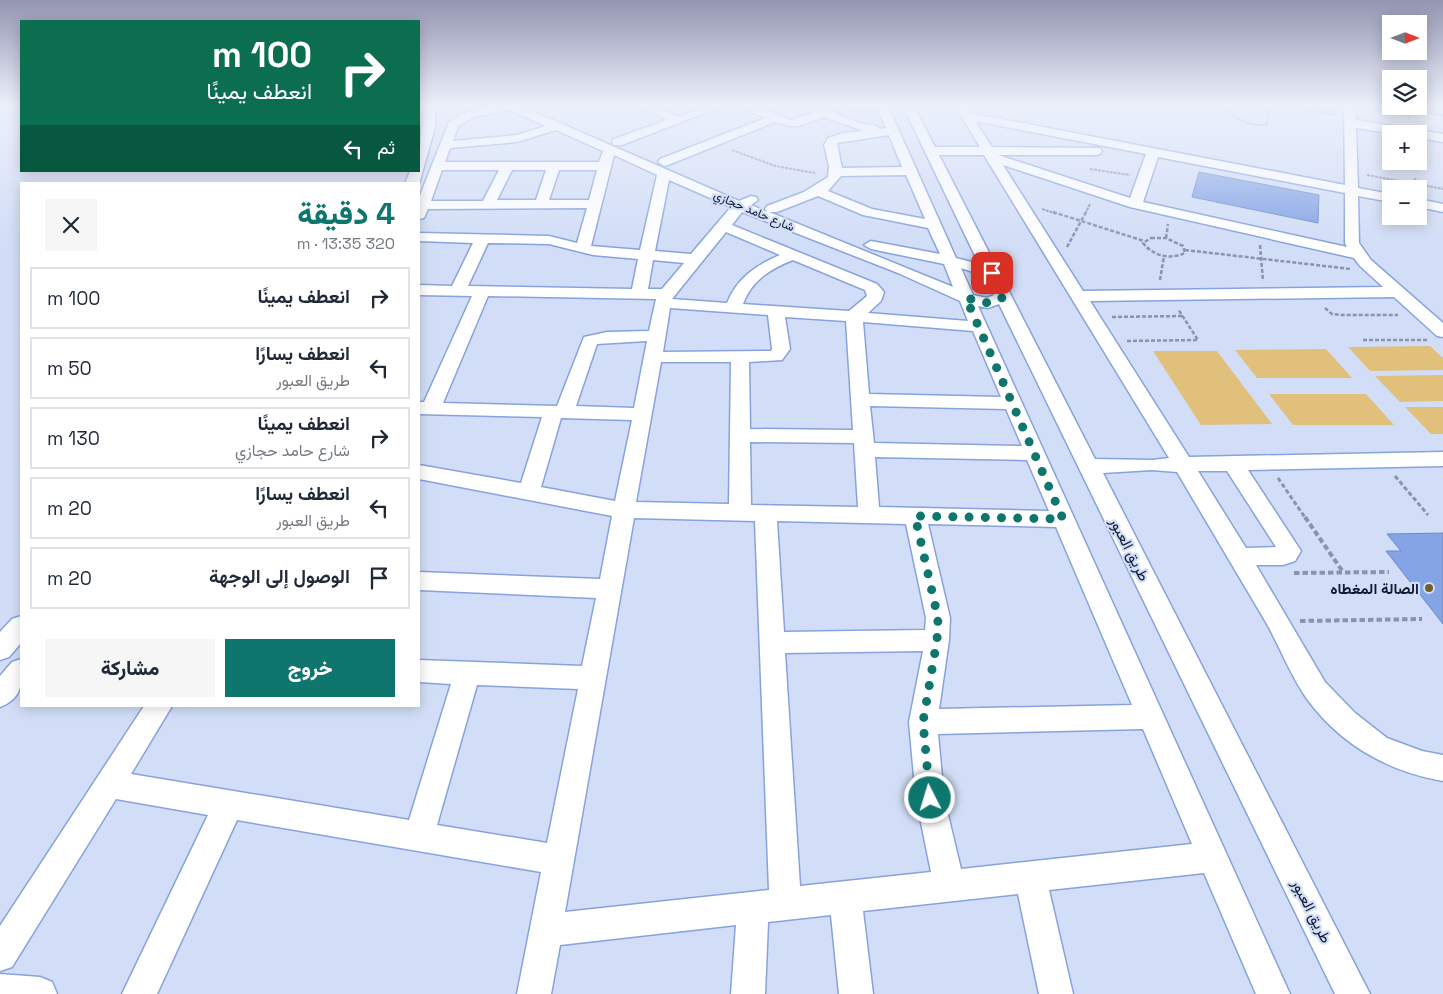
<!DOCTYPE html>
<html lang="ar">
<meta charset="utf-8">
<style>
:root{--surface:#fff;--page:#f6f6f7;--text:#1f2937;--muted:#747a83;--line:#e0e1e3;--accent:#0f766e}
body{margin:0;font-family:"Space Grotesk",Vazirmatn,sans-serif;background:var(--page);color:var(--text);direction:rtl;height:100vh;display:flex;flex-direction:column;font-size:19px;white-space:nowrap}
*{box-sizing:border-box;margin:0}
p{font-size:16px;color:var(--muted)}
.icon{flex:none;width:28px;height:28px;fill:none;stroke:currentColor;stroke-width:2;stroke-linecap:round;stroke-linejoin:round}
.map{position:relative;flex:1;overflow:hidden;direction:ltr}
.drawer{position:absolute;left:20px;top:182px;width:400px;height:525px;display:flex;flex-direction:column;background:var(--surface);border-radius:0px;box-shadow:0 2px 12px #0003;direction:rtl}
.drawer>*{flex:none}
.banner{position:absolute;left:20px;top:20px;width:400px;height:152px;border-radius:0px;box-shadow:0 2px 12px #0003;direction:rtl;background:#0b6e4f;color:#fff;overflow:hidden}
.needle{width:32px;rotate:90deg}
.fabs{position:absolute;left:1382px;top:15px;display:grid;gap:10px}
.fabs a{display:grid;place-items:center;width:45px;height:45px;border-radius:0px;background:var(--surface);box-shadow:0 2px 12px #0003;font-size:25px}
.pin{position:absolute;display:grid;place-items:center;width:42px;height:42px;color:#fff;margin:-21px;border-radius:10px;box-shadow:0 2px 8px #0006}
.me{position:absolute;width:55px;margin:-28px;rotate:355deg;stroke-linejoin:round;filter:drop-shadow(0 0 4px #0008)}
.turn{display:flex;align-items:center;gap:18px;height:105px;padding:0 25px;font-size:22px}
.turn .icon{width:65px;height:65px;stroke-width:2.5}
.turn b{display:block;font-size:35px;line-height:42px}
.then{display:flex;align-items:center;height:48px;padding:0 25px;background:#0003;gap:10px;font-size:19px}
.round{display:grid;place-items:center;flex:none;width:52px;height:52px;border-radius:0px;background:var(--page)}
.overview{display:flex;align-items:center;justify-content:space-between;height:85px;padding:0 25px}
h1{font-size:30px;font-weight:800;line-height:38px;color:var(--accent)}
.action{display:flex;gap:10px;margin-top:auto;padding:10px 25px}
.action a{flex:1;height:58px;border-radius:0px;background:var(--accent);color:#fff;font-size:20px;font-weight:800;line-height:58px;text-align:center}
.action a+a{background:var(--page);color:var(--text)}
ul{padding:0;list-style:none}
li{display:flex;align-items:center;gap:15px;height:62px;margin:0 10px 8px;padding:0 15px;border:2px solid var(--line);border-radius:0px}
li div{flex:1}
li b{display:block;font-size:19px}
li em{font-style:normal}
.map>svg:first-child{display:block}
.green{fill:#e1c07c}
.building{fill:#84a4e6;stroke:#6e89c1}
.lines{fill:none;stroke-linecap:round;stroke-linejoin:round}
.minor-casing{stroke:#87a2dc;stroke-width:3}
.path-far3{stroke:#8994ac;stroke-width:2;stroke-dasharray:3 1;stroke-linecap:butt}
.path-far2{stroke:#8994ac;stroke-width:2.5;stroke-dasharray:4 2;stroke-linecap:butt}
.path-far1{stroke:#8994ac;stroke-width:3;stroke-dasharray:4.5 2.5;stroke-linecap:butt}
.path{stroke:#8994ac;stroke-width:4;stroke-dasharray:5.5 3;stroke-linecap:butt}
.minor{fill:#fff;fill-rule:evenodd}
.route{stroke:#0f766e;stroke-width:9;stroke-dasharray:0 16.2}
.poi-dot{fill:#745e2d;stroke:#d2def7;stroke-width:2}
.labels{text-anchor:middle;dominant-baseline:central;stroke-width:4.5;stroke-linejoin:round;paint-order:stroke}
.far-street-label{font-size:12px;fill:#0f192f;stroke:#d2def7}
.street-label{font-size:15px;fill:#0f192f;stroke:#d2def7}
.poi-label{font-size:15px;font-weight:bold;fill:#0f192f;stroke:#d2def7;text-anchor:end}
</style>
<div class="map">
<svg width="1443" height="994" viewBox="0 0 1443 994">
<rect width="100%" height="100%" fill="#d2def7"/>
<!-- green -->
<g class="green">
<path d="M1430,346L1443,358V370L1370,371L1348,347Z"/>
<path d="M1326,349L1352,378H1257L1235,350Z"/>
<path d="M1153,351H1217L1272,424L1201,425Z"/>
<path d="M1443,375V401L1400,402L1375,376Z"/>
<path d="M1269,394H1366L1394,425H1293Z"/>
<path d="M1405,407H1443V434H1431Z"/>
</g>
<!-- building -->
<g class="building">
<path d="M1199,172L1319,195L1318,223L1192,197Z"/>
<path d="M1443,533V624L1386,551H1401L1387,534Z"/>
</g>
<g class="lines">
<!-- minor casing -->
<g class="minor-casing">
<g id="minor">
<path d="M423,104H435V127L419,184H405L410,171H419C419,148 423,127 423,104Z"/>
<path d="M501,104H516L739,201L751,196L756,197L758,200L751,205L767,212L765,209L767,206L804,192L828,177L829,166L824,145L828,138L843,133L864,131L824,117L798,126H789L775,122L668,165L664,166L658,162L660,159L765,118L734,104H750L790,120L814,113L798,104H814L859,123L877,126L879,129L886,128L878,110L835,107L830,104H887L956,258L979,264L902,104H913L935,147H980L954,104H965L970,113L1345,185L1344,104H1356V120L1443,134V142L1419,138V134H1394L1356,128L1358,188L1391,194V202L1358,196L1359,243L1371,260L1443,323V337L1437,336L1394,297L1090,301L1189,457L1443,452V466L1248,470L1301,551L1295,561L1283,565H1256L1325,682L1355,713L1387,738L1422,751L1443,755V781C1387,771 1341,745 1307,699C1290,675 1279,644 1264,619C1235,570 1206,521 1177,472L1152,470L1103,473L1370,994H1335L999,304L988,308L978,306L1290,994H1256L1204,873L1049,890L1073,994H1039L1018,894L863,911L873,994H839L831,915L768,922L765,994H731L736,925L560,945L551,994H517L541,872L237,820L157,994H122L208,815L116,799L12,967L0,971V926L144,706H172L131,774L409,820L451,684L419,682V660L582,666L596,598L419,590V572L600,579L612,516L419,479V465L521,483L542,417L419,414V402H424L472,296L419,295V285L452,286L473,243L419,241V233L549,236L577,243L587,208L428,209L424,218L419,219V198L449,122L466,112ZM509,110L546,126L517,135L453,141L458,126L474,117ZM975,121L1146,154L1130,198L998,155H1096L1100,154L1102,151L1100,148L992,147ZM556,130L603,151L599,162H445L450,148L517,142ZM889,135L902,167L842,168L837,143ZM614,155L657,175L640,250L591,246ZM939,155H984L1169,458L1152,460L1095,459ZM1158,157L1345,193V243L1347,247L1143,202ZM1003,165L1130,207L1354,258L1360,266L1383,287L1083,291ZM442,170H499L483,201H431ZM512,170H546L536,200H497ZM559,170H597L589,200H549ZM906,175L925,219L872,209L828,191L841,176ZM669,180L731,207L691,254L655,251ZM818,196L863,215L928,228L940,254L871,241L864,245L871,249L944,264L953,287L769,212H777ZM742,212L898,273L960,301L968,321L868,313L881,301L884,292L877,284L732,225ZM726,232L780,255C756,265 737,278 727,303L672,299ZM488,243L549,244L593,255L638,259L632,289L468,286ZM653,260L684,263L662,289H648ZM793,260L865,290L867,296L849,311L743,304C752,280 770,269 793,260ZM961,268L985,276L994,295L987,298L973,295ZM488,296L656,299L649,331L607,332L584,337L557,406L443,403ZM670,308L768,315L772,349L771,351L663,352ZM785,317L846,321L853,430L750,429L749,362L782,360L790,349ZM863,322L973,331L1001,397L869,394ZM647,341L634,408L576,406L597,344ZM661,362H731L729,504L636,502ZM870,406L1006,409L1022,446L874,443ZM561,418L632,420L615,501L541,487ZM750,442L854,443L858,507L751,505ZM875,457L1027,460L1049,511L879,507ZM1198,471H1227L1276,547L1246,548ZM634,518L755,521L769,890L565,912ZM777,521L906,524L926,618L925,630L784,632ZM928,524L1056,527L1132,705L939,709L949,640L950,618ZM923,651L909,722L916,798L931,872L800,886L785,653ZM477,685L578,689L547,843L437,825ZM1143,729L1192,844L961,869L944,798L938,734Z"/>
<path d="M636,104H651L677,117L711,104H728L622,145H614L612,142L614,139L667,120Z"/>
<path d="M1419,199L1443,204V212L1419,207Z"/>
<path d="M21,616V643L9,657L0,660V632L12,619Z"/>
<path d="M21,659C22,681 24,698 0,707V676L12,662Z"/>
<path d="M0,974L40,977L52,982L57,994H0Z"/>
</g>
</g>
<!-- path-far3 -->
<g class="path-far3">
<path d="M1215,104C1231,113 1248,129 1267,124L1269,104"/>
<path d="M1277,104L1336,115"/>
<path d="M1299,104L1335,110"/>
<path d="M1371,104L1443,115"/>
<path d="M1424,104L1434,106"/>
<path d="M1406,106L1409,120"/>
<path d="M732,150L775,166L815,173"/>
<path d="M1090,169L1130,175"/>
<path d="M1367,175L1443,189"/>
<path d="M1415,178L1418,189"/>
<path d="M1042,209L1057,214"/>
<path d="M1085,214L1090,204"/>
</g>
<!-- path-far2 -->
<g class="path-far2">
<path d="M1053,212L1144,241"/>
<path d="M1151,238H1166L1183,246L1185,253C1170,260 1153,256 1143,243Z"/>
<path d="M1166,238L1168,224"/>
<path d="M1260,245L1263,281"/>
<path d="M1067,247L1086,212"/>
<path d="M1185,250L1351,269"/>
<path d="M1160,280L1164,256"/>
<path d="M1325,308L1332,314L1340,315H1398"/>
<path d="M1112,317L1183,316"/>
<path d="M1363,340H1427"/>
<path d="M1127,341L1198,340L1178,309"/>
</g>
<!-- path-far1 -->
<g class="path-far1">
<path d="M1395,476L1428,515"/>
<path d="M1278,478L1306,519"/>
</g>
<!-- path -->
<g class="path">
<path d="M1305,517L1343,572"/>
<path d="M1294,573L1389,572"/>
<path d="M1300,621L1422,619"/>
</g>
<!-- minor -->
<use href="#minor" class="minor"/>
</g>
<!-- sky -->
<linearGradient id="sky" x2="0" y2="1"><stop stop-color="#9495b2"/><stop offset="0.43" stop-color="#ebf0fb"/><stop offset="1" stop-color="#ebf0fb" stop-opacity="0"/></linearGradient>
<rect width="1443" height="244" fill="url(#sky)"/>
<g class="lines">
<!-- route -->
<path class="route" d="M930,798L923,722L937,640L938,618L915,516L1063,519L966,298L988,303L1004,297L992,273"/>
</g>
<!-- markers -->
<circle class="poi-dot" cx="1429" cy="588" r="5"/>
<g class="labels">
<!-- far-street labels -->
<g class="far-street-label">
<text transform="translate(754 211) rotate(23)">شارع حامد حجازي</text>
</g>
<!-- street labels -->
<g class="street-label">
<text transform="translate(1130 549) rotate(63)">طريق العبور</text>
<text transform="translate(1312 911) rotate(63)">طريق العبور</text>
</g>
<!-- poi labels -->
<g class="poi-label">
<text x="1419" y="588">الصالة المغطاه</text>
</g>
</g>
</svg>
<div class="fabs">
<a><svg class="needle" viewBox="-14 -14 28 28"><path d="M0-13l5 13h-10z" fill="#e53935"/><path d="M0 13l5-13h-10z" fill="#747a83"/></svg></a>
<a><svg class="icon" aria-label="layers" viewBox="0 0 24 24"><path d="M12 4l9 5-9 5-9-5zM3 14l9 5 9-5"/></svg></a>
<a>+</a>
<a>−</a>
</div>
<div class="pin" style="left:992px;top:273px;background:#d93025"><svg class="icon" aria-label="arrive" viewBox="0 0 24 24"><path d="M6 21V4h12l-3 4 3 4H6"/></svg></div>
<svg class="me" style="left:930px;top:798px" viewBox="-20 -20 40 40"><circle r="17" fill="#0f766e" stroke="#fff" stroke-width="3"/><path d="M0-11L8 9 0 5-8 9z" fill="#fff"/></svg>
<div class="banner">
<div class="turn"><svg class="icon" aria-label="right" viewBox="0 0 24 24"><path d="M7 20v-9h11M14 6l5 5-5 5"/></svg><div><b>100 m</b>انعطف يمينًا</div></div>
<div class="then">ثم<svg class="icon" aria-label="left" viewBox="0 0 24 24"><path d="M17 20v-9H6M10 6l-5 5 5 5"/></svg></div>
</div>
<section class="drawer">
<div class="overview"><div><h1>4 دقيقة</h1><p>320 m · 13:35</p></div><a class="round"><svg class="icon" aria-label="close" viewBox="0 0 24 24"><path d="M6 6l12 12M18 6L6 18"/></svg></a></div>
<ul>
<li><svg class="icon" aria-label="right" viewBox="0 0 24 24"><path d="M7 20v-9h11M14 6l5 5-5 5"/></svg><div><b>انعطف يمينًا</b></div><em>100 m</em></li>
<li><svg class="icon" aria-label="left" viewBox="0 0 24 24"><path d="M17 20v-9H6M10 6l-5 5 5 5"/></svg><div><b>انعطف يسارًا</b><p>طريق العبور</p></div><em>50 m</em></li>
<li><svg class="icon" aria-label="right" viewBox="0 0 24 24"><path d="M7 20v-9h11M14 6l5 5-5 5"/></svg><div><b>انعطف يمينًا</b><p>شارع حامد حجازي</p></div><em>130 m</em></li>
<li><svg class="icon" aria-label="left" viewBox="0 0 24 24"><path d="M17 20v-9H6M10 6l-5 5 5 5"/></svg><div><b>انعطف يسارًا</b><p>طريق العبور</p></div><em>20 m</em></li>
<li><svg class="icon" aria-label="arrive" viewBox="0 0 24 24"><path d="M6 21V4h12l-3 4 3 4H6"/></svg><div><b>الوصول إلى الوجهة</b></div><em>20 m</em></li>
</ul>
<div class="action"><a>خروج</a><a>مشاركة</a></div>
</section>
</div>
